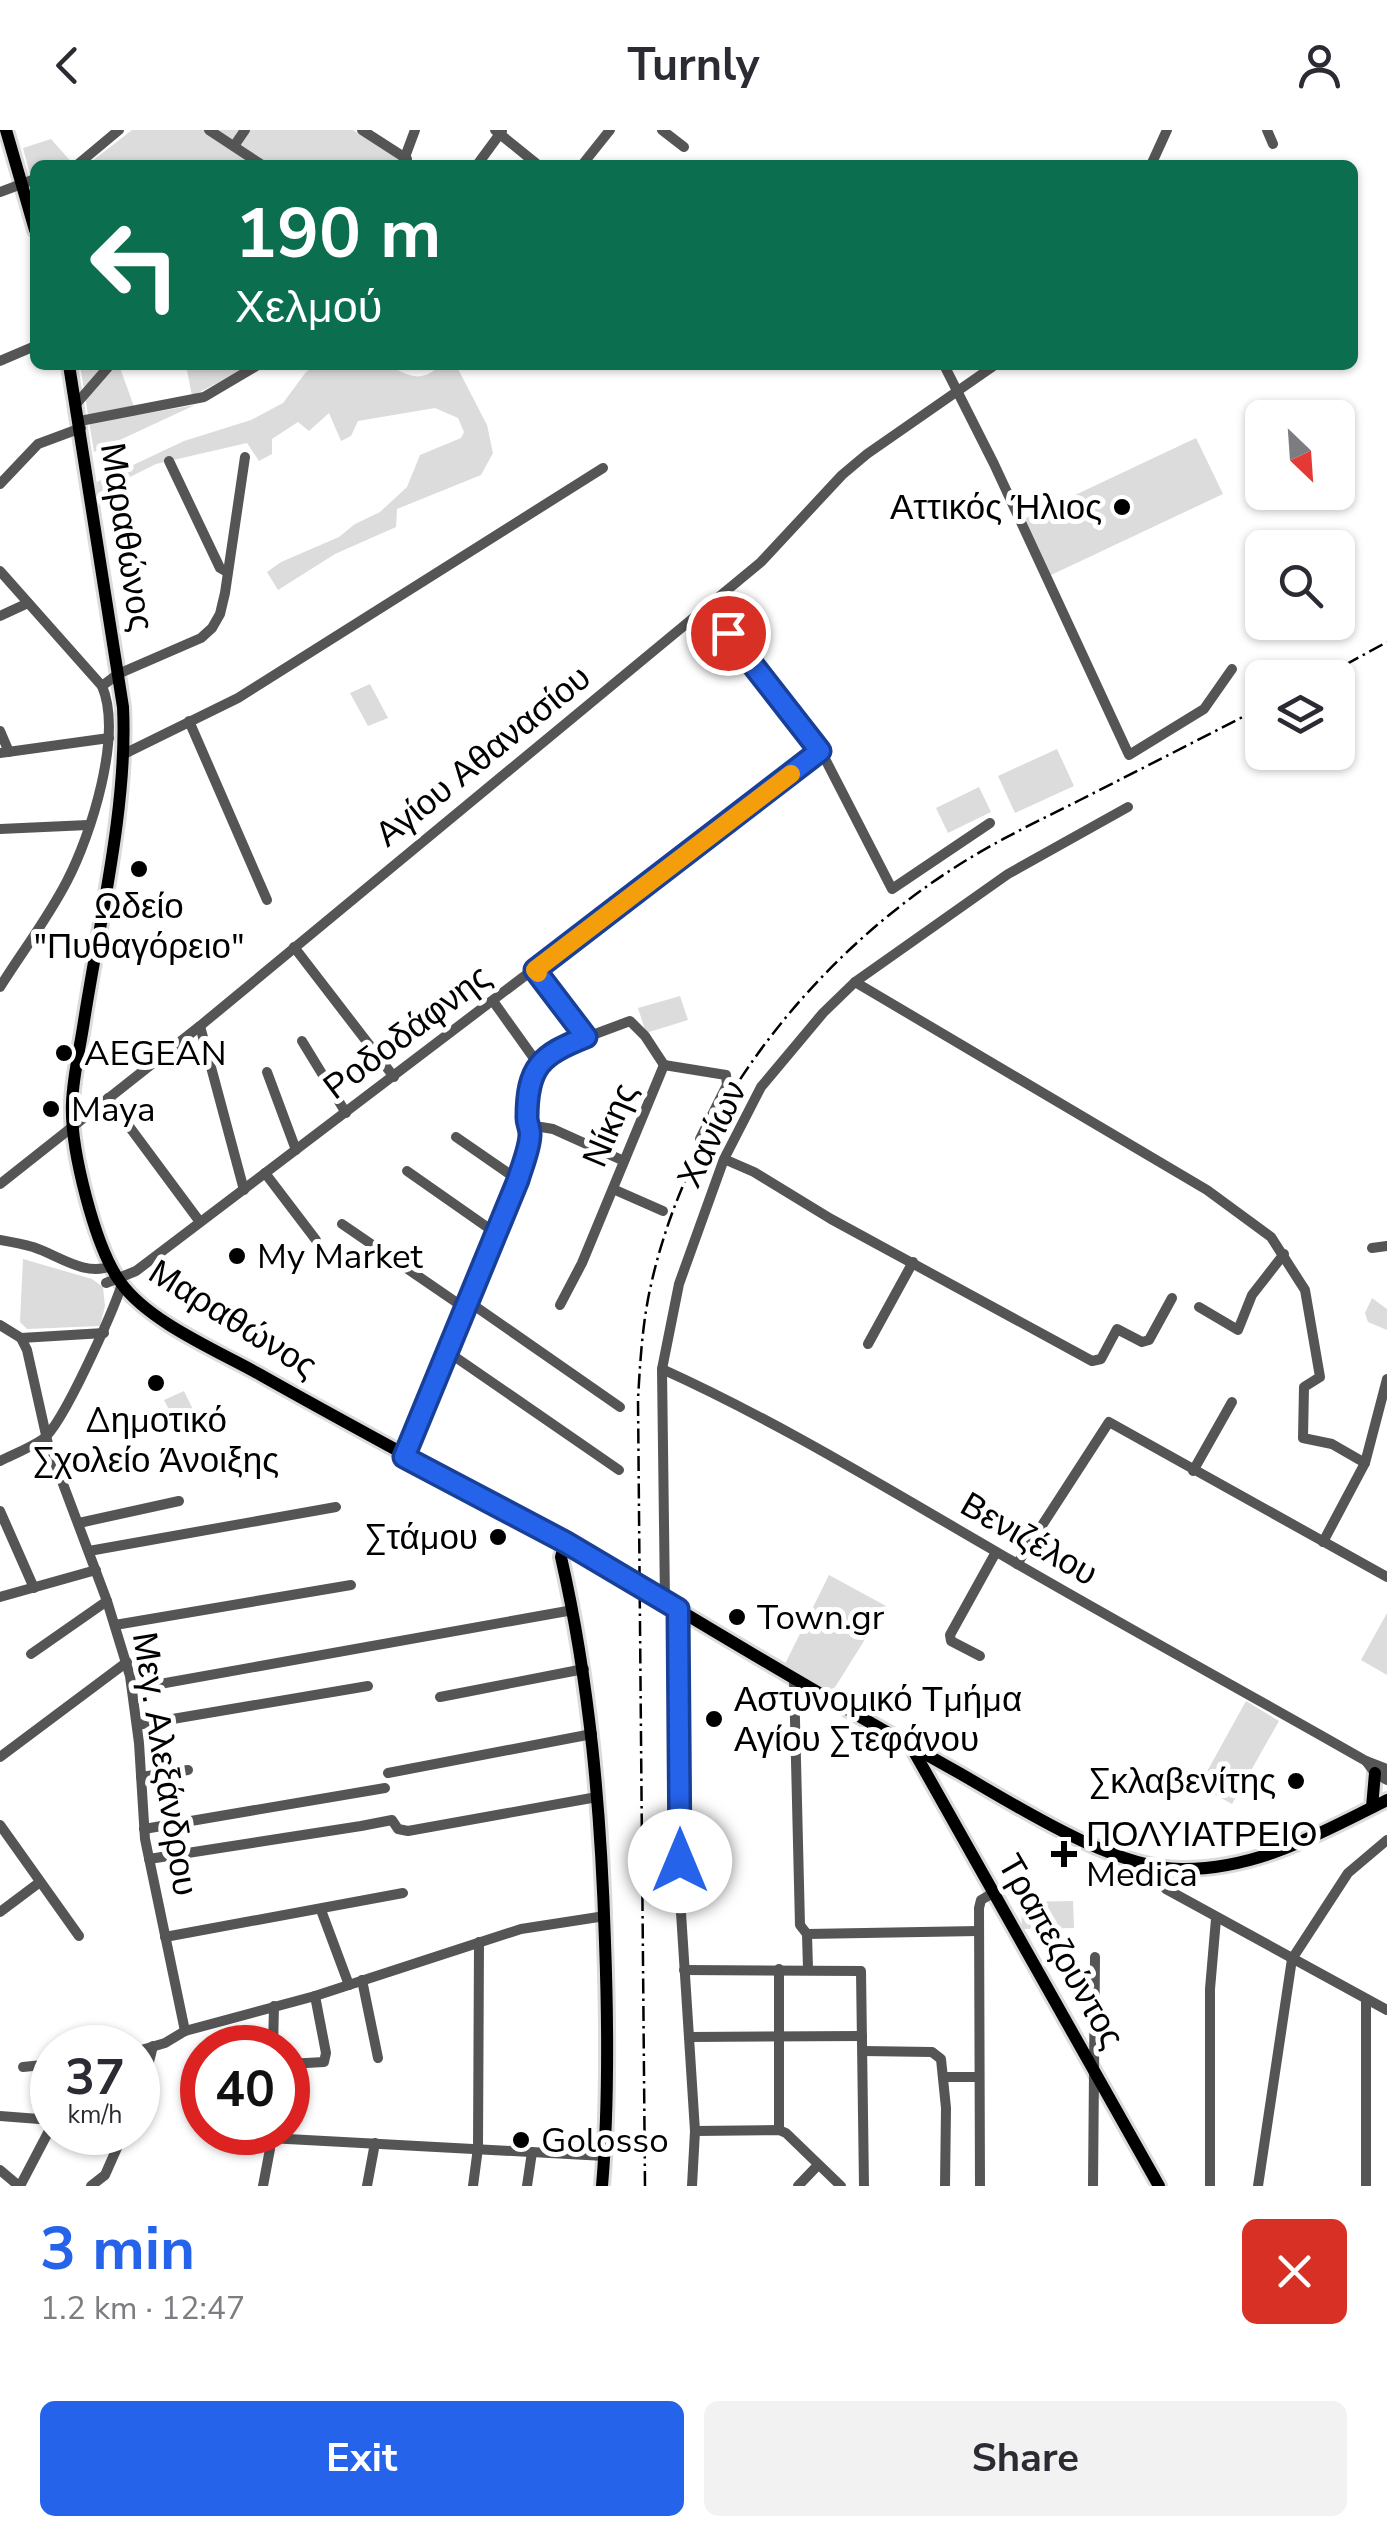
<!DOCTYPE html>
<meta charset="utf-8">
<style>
:root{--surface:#fff;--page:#f2f2f3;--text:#2b2b33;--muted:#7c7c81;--accent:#2563eb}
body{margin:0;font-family:"Nunito Sans",sans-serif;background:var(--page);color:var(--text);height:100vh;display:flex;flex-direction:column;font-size:38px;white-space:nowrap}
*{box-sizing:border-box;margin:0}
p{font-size:32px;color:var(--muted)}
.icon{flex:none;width:55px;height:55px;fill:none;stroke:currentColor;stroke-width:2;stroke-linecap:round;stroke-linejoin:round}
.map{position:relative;height:2056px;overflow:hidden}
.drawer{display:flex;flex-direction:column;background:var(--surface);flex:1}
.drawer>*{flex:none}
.banner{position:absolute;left:30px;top:30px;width:1328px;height:210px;border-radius:15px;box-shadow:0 2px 8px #0004;background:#0b6e4f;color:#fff;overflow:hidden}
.needle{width:65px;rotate:155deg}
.controls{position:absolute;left:1245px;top:270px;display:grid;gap:20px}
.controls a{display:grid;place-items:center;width:110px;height:110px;border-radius:15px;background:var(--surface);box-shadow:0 2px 8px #0004;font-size:50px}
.speed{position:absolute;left:30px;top:1895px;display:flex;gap:20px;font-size:50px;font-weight:700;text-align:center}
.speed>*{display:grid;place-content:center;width:130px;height:130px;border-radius:50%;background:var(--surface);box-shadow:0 2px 8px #0004;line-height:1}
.speed small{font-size:25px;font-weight:400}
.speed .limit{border:15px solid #d22;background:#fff;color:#111}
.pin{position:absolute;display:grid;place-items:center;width:85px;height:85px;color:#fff;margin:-42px;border:5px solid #fff;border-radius:50%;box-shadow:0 2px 10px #0007}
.me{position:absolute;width:110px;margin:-55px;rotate:0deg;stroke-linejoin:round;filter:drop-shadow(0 0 8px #0008)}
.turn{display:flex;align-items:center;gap:35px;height:210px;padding:0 40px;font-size:45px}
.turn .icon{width:130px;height:130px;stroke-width:2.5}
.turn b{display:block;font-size:70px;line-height:85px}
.round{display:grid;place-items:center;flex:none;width:105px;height:105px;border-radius:15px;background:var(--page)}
.summary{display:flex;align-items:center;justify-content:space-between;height:170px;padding:0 40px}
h1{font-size:60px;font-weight:700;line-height:75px;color:var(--accent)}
.button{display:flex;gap:20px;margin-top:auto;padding:20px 40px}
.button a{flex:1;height:115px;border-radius:15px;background:var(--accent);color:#fff;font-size:40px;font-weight:700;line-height:115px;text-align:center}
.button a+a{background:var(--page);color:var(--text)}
header{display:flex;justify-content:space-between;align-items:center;height:130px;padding:0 40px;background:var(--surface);font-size:45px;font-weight:700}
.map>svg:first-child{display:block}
.green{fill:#dcdcdc}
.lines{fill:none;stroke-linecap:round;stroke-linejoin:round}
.major-casing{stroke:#dbdbdb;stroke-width:18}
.minor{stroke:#555;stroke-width:10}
.major{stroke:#000;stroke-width:12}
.rail{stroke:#000;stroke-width:2.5;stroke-dasharray:15 5 2.5 5;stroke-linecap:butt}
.major-bridge-casing{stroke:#dbdbdb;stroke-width:18;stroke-linecap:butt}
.major-bridge{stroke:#000;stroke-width:12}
.route-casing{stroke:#184099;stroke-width:25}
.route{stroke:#2563eb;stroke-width:18}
.slow{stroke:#f59e0b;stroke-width:18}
.poi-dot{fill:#000;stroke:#fff;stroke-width:4}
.labels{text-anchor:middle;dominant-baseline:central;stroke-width:10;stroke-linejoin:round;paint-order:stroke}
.poi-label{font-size:35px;fill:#000;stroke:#fff;text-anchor:start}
.street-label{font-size:35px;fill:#000;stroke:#fff}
</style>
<header><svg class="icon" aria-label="back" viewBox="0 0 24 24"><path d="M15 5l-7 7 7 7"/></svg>Turnly<svg class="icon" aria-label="person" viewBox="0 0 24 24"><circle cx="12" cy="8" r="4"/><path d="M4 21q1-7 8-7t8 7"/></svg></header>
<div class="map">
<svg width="1387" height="2056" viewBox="0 0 1387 2056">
<rect width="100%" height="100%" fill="#fff"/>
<!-- green -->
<g class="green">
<path d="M132,0H353L399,29L394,35H87Z"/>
<path d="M51,9L74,35H35V64L23,18Z"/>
<path d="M80,235H119L137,285L195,275L94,322Z"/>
<path d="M186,235H252L192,266Z"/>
<path d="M316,235C336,235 362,231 382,235C407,240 415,258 441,235H456L487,295L493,323L481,345L397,379L396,397L335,424L278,460L267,442L281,432L339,407L355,394L380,382L407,357L420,325L461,308L464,302L458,288L435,278L358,291L351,306L341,311L329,283L309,301L298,292L272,309V324L259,331L247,313L156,334L98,363L97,352L184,311L251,290L283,273L306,242Z"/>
<path d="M1196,308L1223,364L1049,446L1022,390Z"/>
<path d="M370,554L388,588L368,596L350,563Z"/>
<path d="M1057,619L1074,656L1015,683L998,646Z"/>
<path d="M979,657L991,682L948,703L936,678Z"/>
<path d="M680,866L688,890L646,903L638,878Z"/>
<path d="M23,1129L92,1149L103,1157L105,1176L100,1196L27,1199L20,1192Z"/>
<path d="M1372,1168L1387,1179V1200L1368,1192L1365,1183Z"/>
<path d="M184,1261L198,1290L179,1299L164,1270Z"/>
<path d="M829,1445L886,1476L832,1562L784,1536Z"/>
<path d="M1387,1483V1545L1361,1530Z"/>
<path d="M1246,1571L1279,1591L1232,1674L1199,1656Z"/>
<path d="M1073,1771L1074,1798L1022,1799L1021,1772Z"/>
</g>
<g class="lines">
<!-- major casing -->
<g class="major-casing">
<g id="major">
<path d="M6,0L35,100"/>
<path d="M69,235L123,577C128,674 99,794 84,891C80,918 73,946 72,973C70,1018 95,1118 121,1153C149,1192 218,1221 259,1244C384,1315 512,1380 635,1454"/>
<path d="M565,1412L561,1427C590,1554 601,1682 605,1812C608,1893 609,1975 602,2056"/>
<path d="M654,1465C755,1526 857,1586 961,1644C1020,1678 1113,1738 1181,1739C1257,1740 1321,1703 1387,1670"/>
<path d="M912,1618L1159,2056"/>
<path d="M1372,1677L1375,1643"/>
</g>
</g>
<!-- minor -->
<g class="minor">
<path d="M209,0L262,35"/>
<path d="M362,0L407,29"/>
<path d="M495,0L538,35"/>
<path d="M662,0L684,17"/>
<path d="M1267,0L1273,14"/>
<path d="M234,16L245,0"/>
<path d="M77,35L119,0"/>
<path d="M402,35L415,0"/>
<path d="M477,35L502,1"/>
<path d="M582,35L610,0"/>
<path d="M1151,35L1167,0"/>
<path d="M0,62L35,49"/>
<path d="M0,231L35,216"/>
<path d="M944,235L994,334L1129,625L1204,579L1232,539"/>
<path d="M77,273L110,235"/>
<path d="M80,291L204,267L258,235"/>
<path d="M169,331L220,438L227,442"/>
<path d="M0,354L38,314L81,298"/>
<path d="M0,441L102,556"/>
<path d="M707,477L821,621L892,759L990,693"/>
<path d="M0,486L28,473"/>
<path d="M189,591L267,770"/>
<path d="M0,601L9,622"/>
<path d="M0,623L109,608"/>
<path d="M124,624L238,568L603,338"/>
<path d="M0,699L88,695"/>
<path d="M294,817L394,947"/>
<path d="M535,839L586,907"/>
<path d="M855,852L1207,1060L1271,1107L1305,1160L1320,1247L1304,1257L1303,1308L1332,1314L1365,1333"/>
<path d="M0,857C22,822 48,788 67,751C91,705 123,605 102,556L118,544L201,508L212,498L220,484L225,463L245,327"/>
<path d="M493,871L538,934"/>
<path d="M200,896L244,1060"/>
<path d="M302,911L346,983"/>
<path d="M664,935L726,945L727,955L700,1009"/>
<path d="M267,942L296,1020"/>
<path d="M108,968L200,1092"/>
<path d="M530,1003L541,997L553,999L624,1031"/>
<path d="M456,1007L518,1050"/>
<path d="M724,1029L754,1042L831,1089L1092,1231L1101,1229L1117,1199L1142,1212L1149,1210L1172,1168"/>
<path d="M407,1041L497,1104"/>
<path d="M265,1043L316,1110"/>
<path d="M0,1054L200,896L761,432L842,345L867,324L995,235"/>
<path d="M613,1059L663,1081"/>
<path d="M342,1094L466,1179"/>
<path d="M0,1110C11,1112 22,1114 33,1117C58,1125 85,1147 111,1136"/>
<path d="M1372,1118L1387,1116"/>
<path d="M106,1153L136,1141L821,621"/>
<path d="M469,1172L620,1277"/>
<path d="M560,1175L582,1133L664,935"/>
<path d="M1199,1177L1238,1200L1252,1165L1284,1124"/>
<path d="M0,1195L21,1208L27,1220L48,1314L107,1471L130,1546L139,1613L145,1709L185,1901"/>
<path d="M21,1208L104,1203"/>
<path d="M868,1214L913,1132"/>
<path d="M448,1222L619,1340"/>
<path d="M662,1239C777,1291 886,1358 995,1421C1118,1493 1242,1560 1366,1631"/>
<path d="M404,1327L518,1050L530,1003L527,989L531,951L538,934L571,913L630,891L645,906L664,935"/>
<path d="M0,1331C14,1324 30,1318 43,1309C63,1295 113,1181 122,1154"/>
<path d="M1193,1341L1232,1272"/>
<path d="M0,1381L34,1458"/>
<path d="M79,1393L179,1371"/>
<path d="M1323,1412L1365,1333L1387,1249"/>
<path d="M89,1421L336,1377"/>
<path d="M1017,1434L1109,1292L1387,1447"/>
<path d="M0,1467L96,1440"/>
<path d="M665,1471L662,1239L679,1154L724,1029L761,957L823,883L855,852L1008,744L1128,677"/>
<path d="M678,1479L680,1767L695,2001L692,2056"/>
<path d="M115,1495L351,1455"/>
<path d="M31,1524L107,1471"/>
<path d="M980,1526L951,1511L950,1505L996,1422"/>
<path d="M794,1549L800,1795L807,1804L808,1839"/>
<path d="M132,1559L573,1480"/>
<path d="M440,1567L584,1539"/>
<path d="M137,1595L368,1556"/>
<path d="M0,1627L127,1532"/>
<path d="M1387,1639L1366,1631L1375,1643L1387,1650"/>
<path d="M388,1643L592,1604"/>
<path d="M141,1647L188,1640"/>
<path d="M0,1695L79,1806"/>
<path d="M144,1699L385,1658"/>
<path d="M149,1729L361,1696L392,1690L398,1699L408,1701L597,1667"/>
<path d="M1159,1738L1160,1752L1166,1759L1387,1880"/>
<path d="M321,1780L349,1855"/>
<path d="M0,1782L40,1752"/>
<path d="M807,1804L979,1801"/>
<path d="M165,1807L403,1763"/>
<path d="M779,1839V2000"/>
<path d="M684,1840L861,1841L864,2056"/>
<path d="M362,1850L378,1928"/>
<path d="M689,1907L862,1906"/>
<path d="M273,1918L274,1876"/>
<path d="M138,1921L165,1913L185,1901L315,1866L521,1799L605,1786"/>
<path d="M863,1921L932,1922L941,1929L946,1978L945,2056"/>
<path d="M288,1934L324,1932L326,1923L315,1866"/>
<path d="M23,1937L52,1934"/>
<path d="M945,1947H978"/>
<path d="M138,1975L153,1916"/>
<path d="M190,1981L202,1986"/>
<path d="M0,1986L52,1990"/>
<path d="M695,2001L779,2000L786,2003L841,2056"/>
<path d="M248,2002L269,2008L605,2026"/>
<path d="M0,2040L19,2056"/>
<path d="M20,2056L52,1995"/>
<path d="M91,2056L105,2045L124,2002"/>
<path d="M263,2056L270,2019L269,2003"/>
<path d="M367,2056L375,2013"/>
<path d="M473,2056L478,2018L479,1812"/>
<path d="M527,2056L532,2022"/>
<path d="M798,2056L818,2035"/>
<path d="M980,2056L979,1778L981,1770L993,1763"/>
<path d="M1093,2056L1095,1827"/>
<path d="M1210,2056V1859L1216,1789"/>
<path d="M1258,2056L1292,1829L1348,1743L1387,1710"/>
<path d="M1366,2056V1869"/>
</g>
<!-- major -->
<use href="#major" class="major"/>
<!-- rail -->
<g class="rail">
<path d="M1321,548L1387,512"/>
<path d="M645,2056L638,1269C640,1234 642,1199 649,1164C685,990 806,833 954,738C994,712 1038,691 1080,670C1141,639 1202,608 1262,577"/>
</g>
<!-- major-bridge casing -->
<g class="major-bridge-casing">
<path id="major-bridge" d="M635,1454L654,1465"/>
</g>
<!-- major-bridge -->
<use href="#major-bridge" class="major-bridge"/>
</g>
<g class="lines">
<!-- route casing -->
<g class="route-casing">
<path id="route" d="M680,1731L678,1479L565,1412L404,1327L518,1050C522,1036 530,1018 530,1004C530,998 527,993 527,988C527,936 541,925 586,907L535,840L820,621L728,503"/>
</g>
<!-- route -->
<use href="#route" class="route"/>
<!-- slow -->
<path class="slow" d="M538,843L535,840L791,644"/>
</g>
<!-- markers -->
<g class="poi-dot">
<circle cx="1122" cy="377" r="10"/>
<circle cx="139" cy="739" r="10"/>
<circle cx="64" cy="923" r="10"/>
<circle cx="51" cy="979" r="10"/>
<circle cx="237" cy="1126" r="10"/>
<circle cx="156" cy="1253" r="10"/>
<circle cx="498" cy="1407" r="10"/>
<circle cx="737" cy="1487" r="10"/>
<circle cx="714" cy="1589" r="10"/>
<circle cx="1296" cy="1651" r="10"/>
<path d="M1059 1709h10v10h10v10h-10v10h-10v-10h-10v-10h10z"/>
<circle cx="521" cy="2010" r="10"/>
</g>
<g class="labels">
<!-- poi labels -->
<g class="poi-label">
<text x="1102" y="377" text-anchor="end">Αττικός Ήλιος</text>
<text x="139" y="776" text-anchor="middle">Ωδείο<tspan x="139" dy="40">"Πυθαγόρειο"</tspan></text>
<text x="84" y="923">AEGEAN</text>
<text x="71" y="979">Maya</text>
<text x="257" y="1126">My Market</text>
<text x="156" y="1290" text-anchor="middle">Δημοτικό<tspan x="156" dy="40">Σχολείο Άνοιξης</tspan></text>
<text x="478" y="1407" text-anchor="end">Στάμου</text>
<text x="757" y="1487">Town.gr</text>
<text x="734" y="1569">Αστυνομικό Τμήμα<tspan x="734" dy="40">Αγίου Στεφάνου</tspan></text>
<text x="1276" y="1651" text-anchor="end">Σκλαβενίτης</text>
<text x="1086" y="1704">ΠΟΛΥΙΑΤΡΕΙΟ<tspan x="1086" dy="40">Medica</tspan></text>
<text x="541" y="2010">Golosso</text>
</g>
<!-- street labels -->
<g class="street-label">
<text transform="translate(127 407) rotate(81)">Μαραθώνος</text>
<text transform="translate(483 626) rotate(-39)">Αγίου Αθανασίου</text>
<text transform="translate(407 902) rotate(-37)">Ροδοδάφνης</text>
<text transform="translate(610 995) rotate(-67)">Νίκης</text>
<text transform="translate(712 1004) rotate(-64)">Χανίων</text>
<text transform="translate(233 1189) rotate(32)">Μαραθώνος</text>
<text transform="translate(1029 1409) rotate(30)">Βενιζέλου</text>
<text transform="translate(165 1634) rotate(81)">Μεγ. Αλεξάνδρου</text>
<text transform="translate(1061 1821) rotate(60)">Τραπεζούντος</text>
</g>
</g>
</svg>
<div class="controls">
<a><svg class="needle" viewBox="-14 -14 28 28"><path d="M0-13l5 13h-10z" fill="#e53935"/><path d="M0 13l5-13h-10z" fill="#7c7c81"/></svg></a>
<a><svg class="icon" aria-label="search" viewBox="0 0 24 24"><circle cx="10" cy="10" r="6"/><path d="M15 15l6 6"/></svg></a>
<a><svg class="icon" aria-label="layers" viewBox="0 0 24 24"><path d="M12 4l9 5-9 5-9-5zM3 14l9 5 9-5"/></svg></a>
</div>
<div class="speed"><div>37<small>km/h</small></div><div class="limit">40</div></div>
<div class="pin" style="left:728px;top:503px;background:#d93025"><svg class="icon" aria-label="arrive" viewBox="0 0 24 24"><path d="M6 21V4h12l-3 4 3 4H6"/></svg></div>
<svg class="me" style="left:680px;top:1731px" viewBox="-20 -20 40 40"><circle r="19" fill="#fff"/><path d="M0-13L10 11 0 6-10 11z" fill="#2563eb"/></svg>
<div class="banner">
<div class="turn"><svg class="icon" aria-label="left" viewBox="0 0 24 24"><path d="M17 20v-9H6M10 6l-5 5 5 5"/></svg><div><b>190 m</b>Χελμού</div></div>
</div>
</div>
<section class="drawer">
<div class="summary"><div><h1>3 min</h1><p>1.2 km · 12:47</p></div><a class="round" style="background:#d93025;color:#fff"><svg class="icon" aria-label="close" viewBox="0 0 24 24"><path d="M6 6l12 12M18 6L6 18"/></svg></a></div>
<div class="button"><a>Exit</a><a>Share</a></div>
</section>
